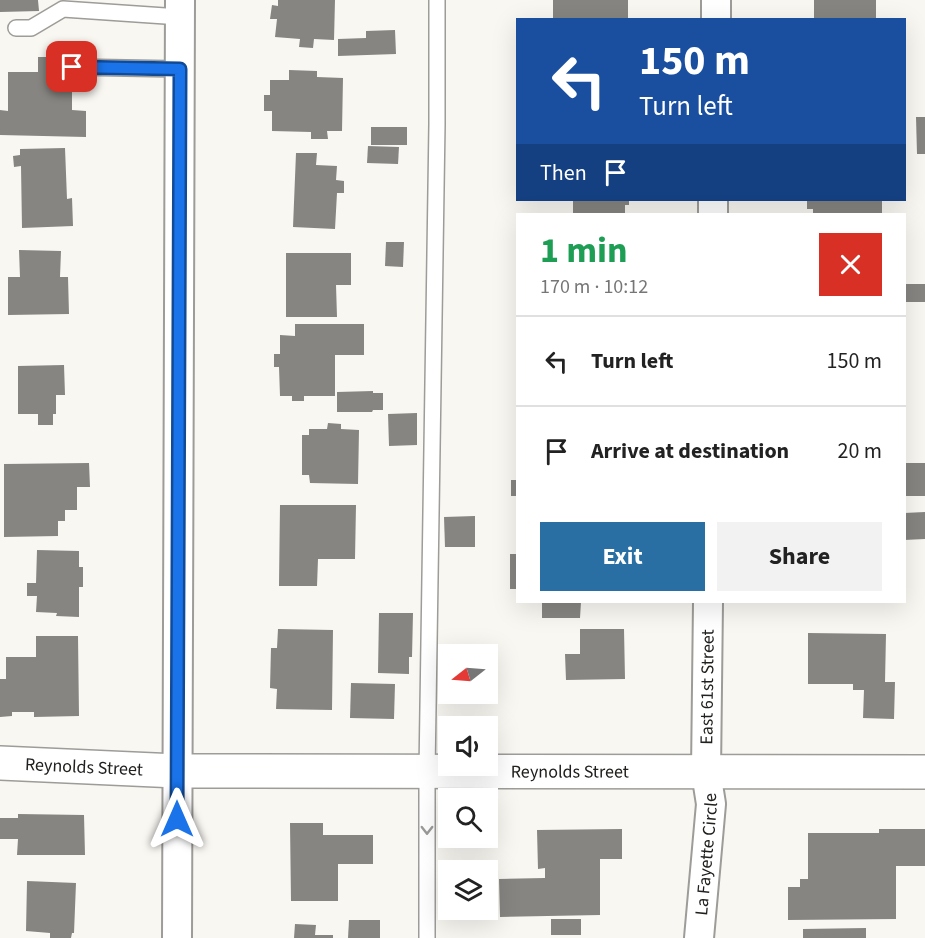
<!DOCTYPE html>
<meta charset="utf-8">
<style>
:root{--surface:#fff;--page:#f2f2f2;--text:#222;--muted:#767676;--line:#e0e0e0;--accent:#296fa4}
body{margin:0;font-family:"Source Sans 3",sans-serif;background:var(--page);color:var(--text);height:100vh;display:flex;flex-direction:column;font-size:22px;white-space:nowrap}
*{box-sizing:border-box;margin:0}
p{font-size:20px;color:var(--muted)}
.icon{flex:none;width:33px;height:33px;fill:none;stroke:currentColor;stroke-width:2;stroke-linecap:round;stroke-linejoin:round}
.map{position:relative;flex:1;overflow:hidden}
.details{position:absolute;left:516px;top:213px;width:390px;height:390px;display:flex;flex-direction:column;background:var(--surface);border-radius:0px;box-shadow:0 6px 24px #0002}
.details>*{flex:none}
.top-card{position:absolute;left:516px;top:18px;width:390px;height:183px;border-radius:0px;box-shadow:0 6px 24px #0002;background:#1a4fa0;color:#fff;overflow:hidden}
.needle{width:39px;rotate:253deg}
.buttons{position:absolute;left:438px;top:644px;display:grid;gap:12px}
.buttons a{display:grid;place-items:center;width:60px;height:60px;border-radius:0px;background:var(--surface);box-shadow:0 6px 24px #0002;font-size:30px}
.pin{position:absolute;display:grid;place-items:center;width:51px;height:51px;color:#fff;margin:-26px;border-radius:12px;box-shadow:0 3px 9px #0006}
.me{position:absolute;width:66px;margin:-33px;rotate:0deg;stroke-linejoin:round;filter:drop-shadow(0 0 4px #0008)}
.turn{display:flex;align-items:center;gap:21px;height:126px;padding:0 24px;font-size:27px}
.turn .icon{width:78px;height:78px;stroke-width:2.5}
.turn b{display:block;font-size:42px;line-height:51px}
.then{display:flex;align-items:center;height:57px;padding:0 24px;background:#0003;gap:12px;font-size:22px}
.round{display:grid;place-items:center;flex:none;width:63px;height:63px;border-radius:0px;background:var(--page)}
.headline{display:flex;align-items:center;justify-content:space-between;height:102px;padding:0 24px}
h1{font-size:36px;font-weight:700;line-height:45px;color:#1e9e55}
.button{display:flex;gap:12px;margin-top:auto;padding:12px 24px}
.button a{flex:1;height:69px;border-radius:0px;background:var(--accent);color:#fff;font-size:24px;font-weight:700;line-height:69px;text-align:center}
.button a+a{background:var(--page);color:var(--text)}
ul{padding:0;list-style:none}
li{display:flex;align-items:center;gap:18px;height:90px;padding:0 24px;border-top:2px solid var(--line)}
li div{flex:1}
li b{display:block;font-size:22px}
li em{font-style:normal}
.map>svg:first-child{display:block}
.building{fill:#868581}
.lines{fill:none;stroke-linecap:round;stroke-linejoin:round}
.lane-casing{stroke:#9d9c98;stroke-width:18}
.street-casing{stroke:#9d9c98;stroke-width:32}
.secondary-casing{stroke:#9d9c98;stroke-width:36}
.lane{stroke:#fff;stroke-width:15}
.street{stroke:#fff;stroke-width:28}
.secondary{stroke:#fff;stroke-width:33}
.oneway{stroke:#9b9b9a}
.route-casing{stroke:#114b97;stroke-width:15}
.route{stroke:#1a73e8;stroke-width:10}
.labels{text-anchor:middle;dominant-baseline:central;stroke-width:4.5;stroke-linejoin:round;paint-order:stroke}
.street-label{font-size:18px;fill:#21201e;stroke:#f8f7f2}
</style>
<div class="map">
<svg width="925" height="938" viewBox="0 0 925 938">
<rect width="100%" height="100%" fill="#f8f7f2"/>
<!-- building -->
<g class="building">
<path d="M0,0H38L39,11L0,12Z"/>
<path d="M278,0H335L334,40L314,39L313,48L299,47L300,39L275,37L277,19H270L272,5L278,6Z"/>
<rect x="553" y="0" width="75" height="20"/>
<rect x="814" y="0" width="62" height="20"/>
<path d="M395,30L396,54L338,56V39L366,38V31Z"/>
<path d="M38,57H72V110L86,111V137L0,135V110L8,111V72H38Z"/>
<path d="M289,70L317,71V77L343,78L342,131H327L328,139H311V132L272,131V111H264V95H270V80H289Z"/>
<path d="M916,117H925V154H917Z"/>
<rect x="371" y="127" width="36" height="18"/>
<path d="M368,146L399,147L398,164L367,163Z"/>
<path d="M65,148L67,199L72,198L73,226L22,228L21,166L14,167L13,156L20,155V149Z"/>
<path d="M296,153H317L316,165L337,166L336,180L344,181V193H337L335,229L293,227Z"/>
<path d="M573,200H629V205H625V214H573Z"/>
<path d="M807,200H882V214H813V209H807Z"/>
<path d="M386,242H404L403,267L385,266Z"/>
<path d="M19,250L61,251L60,277H68L69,314L8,315V277H20Z"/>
<path d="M286,253H351V285H336L337,317H286Z"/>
<rect x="905" y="284" width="20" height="18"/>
<path d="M295,324H364V355H335V396H304V401H292V396H280L279,367H274V354H280V335L295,336Z"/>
<path d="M64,365L65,395H56V414H53V425H38V414H18V366Z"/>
<path d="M373,391V393H383V410H373L372,412H337V392Z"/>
<path d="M417,413V445L389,446L388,414Z"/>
<path d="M328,423L341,424V429L359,430L358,484L310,483L309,475H302V435H309V429H327Z"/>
<path d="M89,463L90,487H77V510H65V521H58V536L4,537V464Z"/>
<rect x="904" y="463" width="21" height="33"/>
<rect x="511" y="480" width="7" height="16"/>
<path d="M280,505H356L355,559H318L317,586H279Z"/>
<path d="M925,512V539L904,540V513Z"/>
<path d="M475,516V547H445L444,517Z"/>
<path d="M37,550L79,551V567H83V587H79V617L56,616L57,613L36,612L37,596H27V583H36Z"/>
<rect x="510" y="554" width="8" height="35"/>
<path d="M542,602H581L580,618H542Z"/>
<path d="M379,613H413L412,657H409V674L378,673Z"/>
<path d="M278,629L333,630L332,710L276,709L277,689L270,688L271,648H277Z"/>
<path d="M580,629H624L625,679L566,680L565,654H580Z"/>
<path d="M808,633L886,634L885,682H895L894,719L863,718L864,690H853V684H808Z"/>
<path d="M36,636H78L79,716L34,717V712H12V716L0,717V679H6V657H36Z"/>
<path d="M351,683L395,684L394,719L350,718Z"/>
<path d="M18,814L84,815L85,855H17L18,839H0V818H18Z"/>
<path d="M290,823H323V835H373V864H338V901H291Z"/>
<path d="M622,829V859H600V915L500,917L499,879L545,878V868L538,869L537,830Z"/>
<path d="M879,829H925V866H896V919L788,920V887H800V879H808V833H879Z"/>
<path d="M27,881L76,883L74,933H72L71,938H50V933L26,931Z"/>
<rect x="551" y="919" width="30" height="16"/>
<path d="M349,920H380V938H348Z"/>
<path d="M295,924L316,925L315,935H333V938H294Z"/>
<path d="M866,928V938H803V929Z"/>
</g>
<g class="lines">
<!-- lane casing -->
<g class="lane-casing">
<g id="lane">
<path d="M16,28H31L63,9L180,17"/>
<path d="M72,67L180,69"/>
<path d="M427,938V772L437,124V0"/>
</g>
</g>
<!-- street casing -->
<g class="street-casing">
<g id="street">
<path d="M716,20V0"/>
<path d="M713,214V200"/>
<path d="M177,938L180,0"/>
<path id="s1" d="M699,938L711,804L706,772L708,602"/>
</g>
</g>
<!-- secondary casing -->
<g class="secondary-casing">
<g id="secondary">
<path id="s2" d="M0,763L177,771L925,772"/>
</g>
</g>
<!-- lane -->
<use href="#lane" class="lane"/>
<!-- street -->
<use href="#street" class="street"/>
<!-- secondary -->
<use href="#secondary" class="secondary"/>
</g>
<!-- one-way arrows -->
<defs><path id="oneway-chevron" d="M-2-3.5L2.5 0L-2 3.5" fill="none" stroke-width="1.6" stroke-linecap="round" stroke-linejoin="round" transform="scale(1.5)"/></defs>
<use class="oneway" href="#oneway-chevron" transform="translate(427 830) rotate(90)"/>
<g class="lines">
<!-- route casing -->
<g class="route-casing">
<path id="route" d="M72,67L180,69L177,819"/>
</g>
<!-- route -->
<use href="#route" class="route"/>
</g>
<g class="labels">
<!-- street labels -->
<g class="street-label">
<text stroke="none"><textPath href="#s1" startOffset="252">East 61st Street</textPath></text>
<text stroke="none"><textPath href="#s2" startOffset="84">Reynolds Street</textPath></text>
<text stroke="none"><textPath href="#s2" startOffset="570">Reynolds Street</textPath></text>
<text stroke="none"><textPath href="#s1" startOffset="84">La Fayette Circle</textPath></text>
</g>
</g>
</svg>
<div class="buttons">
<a><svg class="needle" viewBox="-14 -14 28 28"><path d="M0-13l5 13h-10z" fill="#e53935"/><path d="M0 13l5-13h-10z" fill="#767676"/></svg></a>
<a><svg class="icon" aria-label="sound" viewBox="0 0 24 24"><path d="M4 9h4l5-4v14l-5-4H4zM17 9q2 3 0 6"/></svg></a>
<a><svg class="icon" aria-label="search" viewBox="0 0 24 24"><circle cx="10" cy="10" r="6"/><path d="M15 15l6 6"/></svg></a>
<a><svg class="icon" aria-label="layers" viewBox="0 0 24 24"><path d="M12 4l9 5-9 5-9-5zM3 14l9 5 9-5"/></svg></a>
</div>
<div class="pin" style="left:72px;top:67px;background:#d93025"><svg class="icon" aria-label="arrive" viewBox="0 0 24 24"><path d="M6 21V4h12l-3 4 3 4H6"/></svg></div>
<svg class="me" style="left:177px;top:819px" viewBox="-20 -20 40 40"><path d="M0-17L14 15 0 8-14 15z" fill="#1a73e8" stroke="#fff" stroke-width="4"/></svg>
<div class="top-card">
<div class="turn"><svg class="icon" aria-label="left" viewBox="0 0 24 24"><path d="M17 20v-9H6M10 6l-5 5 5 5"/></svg><div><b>150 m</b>Turn left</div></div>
<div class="then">Then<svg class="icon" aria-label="arrive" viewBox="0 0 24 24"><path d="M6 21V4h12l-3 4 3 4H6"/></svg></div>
</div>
<section class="details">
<div class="headline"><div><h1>1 min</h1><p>170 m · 10:12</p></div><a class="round" style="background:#d93025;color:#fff"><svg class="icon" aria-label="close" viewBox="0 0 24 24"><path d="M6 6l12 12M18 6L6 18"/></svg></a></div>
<ul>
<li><svg class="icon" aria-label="left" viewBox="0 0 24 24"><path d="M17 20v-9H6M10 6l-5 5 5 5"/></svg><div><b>Turn left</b></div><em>150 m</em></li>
<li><svg class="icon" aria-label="arrive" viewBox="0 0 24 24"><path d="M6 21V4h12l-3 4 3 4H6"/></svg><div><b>Arrive at destination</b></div><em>20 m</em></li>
</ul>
<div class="button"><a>Exit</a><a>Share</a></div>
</section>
</div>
